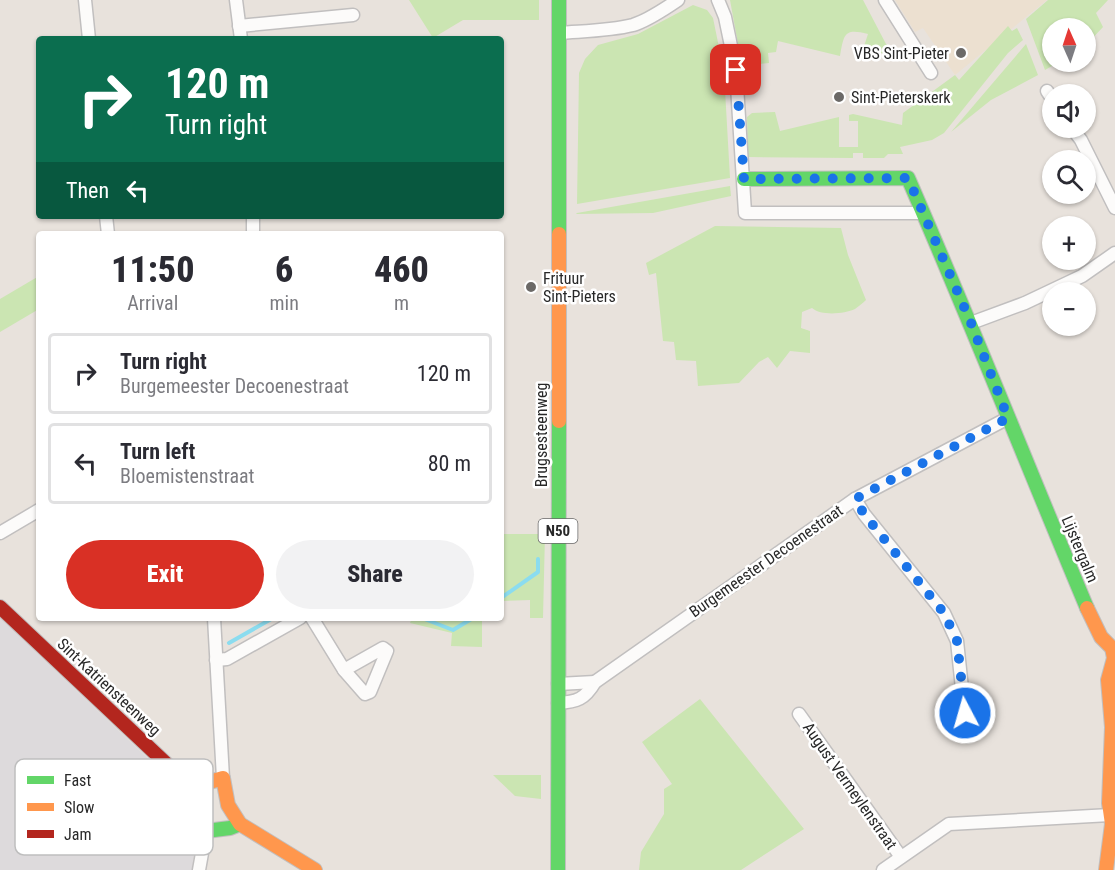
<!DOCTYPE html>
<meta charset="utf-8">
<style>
:root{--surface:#fff;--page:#f2f2f3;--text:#2b2b33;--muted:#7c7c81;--line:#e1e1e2;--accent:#d93025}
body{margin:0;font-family:"Roboto Condensed",sans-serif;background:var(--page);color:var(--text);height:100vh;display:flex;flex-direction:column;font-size:22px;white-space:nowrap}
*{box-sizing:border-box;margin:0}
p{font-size:20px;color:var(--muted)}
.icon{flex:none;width:33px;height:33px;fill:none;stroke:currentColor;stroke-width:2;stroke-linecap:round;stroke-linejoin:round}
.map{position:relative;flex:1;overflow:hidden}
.details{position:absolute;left:36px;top:231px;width:468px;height:390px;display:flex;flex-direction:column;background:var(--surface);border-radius:6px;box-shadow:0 2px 4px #0004}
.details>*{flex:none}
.top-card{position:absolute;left:36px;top:36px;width:468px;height:183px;border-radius:6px;box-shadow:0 2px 4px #0004;background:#0b6e4f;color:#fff;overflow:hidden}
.needle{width:39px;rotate:357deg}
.fabs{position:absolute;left:1042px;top:18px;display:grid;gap:12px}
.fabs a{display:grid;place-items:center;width:54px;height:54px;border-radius:50%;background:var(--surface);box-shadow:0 2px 4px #0004;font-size:30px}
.pin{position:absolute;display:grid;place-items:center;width:51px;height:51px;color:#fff;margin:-26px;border-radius:12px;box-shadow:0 3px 9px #0006}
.me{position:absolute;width:66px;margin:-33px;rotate:354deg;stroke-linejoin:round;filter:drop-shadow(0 0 4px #0008)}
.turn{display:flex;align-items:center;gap:21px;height:126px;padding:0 30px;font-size:27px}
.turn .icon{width:78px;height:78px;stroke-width:2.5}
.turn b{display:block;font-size:42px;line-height:51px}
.then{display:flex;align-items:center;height:57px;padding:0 30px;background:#0003;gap:12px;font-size:22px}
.eta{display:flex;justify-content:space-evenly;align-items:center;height:102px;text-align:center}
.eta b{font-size:36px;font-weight:800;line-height:42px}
.button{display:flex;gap:12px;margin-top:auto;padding:12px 30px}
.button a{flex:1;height:69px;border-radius:36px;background:var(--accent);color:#fff;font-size:24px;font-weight:800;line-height:69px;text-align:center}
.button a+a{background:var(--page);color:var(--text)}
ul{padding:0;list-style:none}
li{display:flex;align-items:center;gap:18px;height:81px;margin:0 12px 9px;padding:0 18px;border:3px solid var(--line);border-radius:6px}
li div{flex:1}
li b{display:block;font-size:22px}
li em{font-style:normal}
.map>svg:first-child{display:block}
.industrial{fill:#dddadc}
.education{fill:#ece0d0}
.green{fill:#cbe5b2}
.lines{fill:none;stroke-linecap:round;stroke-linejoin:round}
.stream{stroke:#8bdcef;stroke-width:4}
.street-casing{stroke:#c1bfbf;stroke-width:15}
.fast-casing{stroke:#c1bfbf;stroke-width:16}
.slow-casing{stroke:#c1bfbf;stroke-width:16}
.jam-casing{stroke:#c1bfbf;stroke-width:16}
.street{stroke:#fcfbfa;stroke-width:12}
.fast{stroke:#63d668;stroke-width:14}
.slow{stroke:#ff974d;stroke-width:14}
.jam{stroke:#b3261e;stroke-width:14}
.route{stroke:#1a73e8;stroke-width:10;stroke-dasharray:0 18}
.poi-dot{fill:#6b6967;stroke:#fff;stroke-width:2}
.labels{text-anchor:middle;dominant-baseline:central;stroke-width:5;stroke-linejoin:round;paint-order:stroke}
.shield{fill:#fff;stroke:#686868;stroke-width:1.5}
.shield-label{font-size:15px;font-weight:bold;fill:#282828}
.poi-label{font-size:16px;fill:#282828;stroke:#fff;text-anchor:start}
.street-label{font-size:16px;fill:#282828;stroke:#fff}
.key{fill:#fff;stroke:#bebebe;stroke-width:1.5}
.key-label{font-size:16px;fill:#282828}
</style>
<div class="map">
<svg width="1115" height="870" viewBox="0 0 1115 870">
<rect width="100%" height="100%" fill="#e8e2dc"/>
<!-- industrial -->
<path class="industrial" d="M0,618L179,788L189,801L194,812L198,831L192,870H0Z"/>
<!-- education -->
<path class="education" d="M895,0H1047L955,75L923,28L915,32Z"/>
<!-- green -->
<g class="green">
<path d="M409,0H539V20H463L433,38Z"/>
<path d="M730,0H863L886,44L896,50L860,58L868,34C844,28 844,34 840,56L778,41L776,52L768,53L769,63L742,66Z"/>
<path d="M1048,0H1108L1096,13L1103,27L1086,45V28H1053V62H1059L1045,70L1026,19Z"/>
<path d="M693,5L707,10L713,18L724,72L730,178L577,204L579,73L585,59L598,45L638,34Z"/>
<path d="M1008,26L1012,31L1017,28L1023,40L1008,53L944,133L932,140L900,147L903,154H888L884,158H863V153H853V158L748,157L747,117L752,113L775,112L780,131L839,117V147H858V121H849V115L853,114L902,125L903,113L955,75L959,80Z"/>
<path d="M1026,44L1038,75L991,100L951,132Z"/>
<path d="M730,186L731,196L653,213L576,214L577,213Z"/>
<path d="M715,226L841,228L848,255L866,300C863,303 859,306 855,309C844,314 821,316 812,308L802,312L801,328L810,331V353L790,351L777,368L768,357L759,362L739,383L698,386L696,361L676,360L674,342L663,341L656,273L649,275L646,263Z"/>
<path d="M39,276V309L0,332V299Z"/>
<path d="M501,534H545L543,618H530V600L501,601Z"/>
<path d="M412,618H482V647L451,646L452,633L410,623Z"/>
<path d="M700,699L804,829L741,870H639L641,852L664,814V789L672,784L642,742Z"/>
<path d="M493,775H541V799L515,796Z"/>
</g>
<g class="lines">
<!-- stream -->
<g class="stream">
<path d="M501,598L538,572V559"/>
<path d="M422,618L453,630L473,618"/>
<path d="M229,643L273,618"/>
</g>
<!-- street casing -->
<g class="street-casing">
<g id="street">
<path d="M85,0L89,39"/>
<path d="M236,0L241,39"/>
<path d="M718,0L725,17L736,70L745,213H923"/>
<path d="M885,0L931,73"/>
<path d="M239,26L353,15"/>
<path d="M559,33C583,31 609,31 633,25C649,20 664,9 678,0"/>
<path d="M1047,91L1053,100"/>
<path d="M1072,128L1081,140L1115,208"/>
<path d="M106,216L108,234"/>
<path d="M253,234V216"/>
<path d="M971,323L1025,303L1082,276L1115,253"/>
<path d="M855,499L864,514L944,613L957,641L967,736"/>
<path d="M0,533L39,510"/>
<path d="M214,618L223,778"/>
<path d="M312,618L344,670"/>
<path d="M383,648L387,651L370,692L365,694L344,670Z"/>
<path d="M216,660L227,659L300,618"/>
<path d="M558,684L595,682"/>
<path d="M558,703C577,702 585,699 595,682L855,499L1008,418"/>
<path d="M799,714L901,857"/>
<path d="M199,870L206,831"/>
<path d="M883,870L949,824L1110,815"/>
</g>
</g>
<!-- fast casing -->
<g class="fast-casing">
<g id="fast">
<path d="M744,179L908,178C970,320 1027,465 1087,608"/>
<path d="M559,234V0"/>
<path d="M172,769C192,787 203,804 206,831L230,828L240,824"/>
<path d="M558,870L559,421"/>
</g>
</g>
<!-- slow casing -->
<g class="slow-casing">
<g id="slow">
<path d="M559,421V234"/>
<path d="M1087,608L1101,637L1112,648L1114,658L1108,680L1112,727L1109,803L1112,824L1106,870"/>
<path d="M194,791L203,784L223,778L228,805L240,824L315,870"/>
</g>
</g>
<!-- jam casing -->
<g class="jam-casing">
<path id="jam" d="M0,607L172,769"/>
</g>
<!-- street -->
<use href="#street" class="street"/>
<!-- fast -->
<use href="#fast" class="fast"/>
<!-- slow -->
<use href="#slow" class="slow"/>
<!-- jam -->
<use href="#jam" class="jam"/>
</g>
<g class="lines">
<!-- route -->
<path class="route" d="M736,70L744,179L908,178L971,323L1008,418L855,499L864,514L944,613L957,641L965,713"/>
</g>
<!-- markers -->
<g class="poi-dot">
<circle cx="961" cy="53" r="6"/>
<circle cx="839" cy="97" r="6"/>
<circle cx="531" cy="287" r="6"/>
</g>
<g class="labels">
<!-- shield labels -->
<rect class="shield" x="538.5" y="519" width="39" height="24" rx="4.5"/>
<g class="shield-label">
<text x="558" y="531">N50</text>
</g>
<!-- poi labels -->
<g class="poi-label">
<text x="949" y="53" text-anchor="end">VBS Sint-Pieter</text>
<text x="851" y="97">Sint-Pieterskerk</text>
<text x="543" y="278">Frituur<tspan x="543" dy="18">Sint-Pieters</tspan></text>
</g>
<!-- street labels -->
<g class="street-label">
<text transform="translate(541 435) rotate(-90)">Brugsesteenweg</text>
<text transform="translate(1080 549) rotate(67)">Lijstergalm</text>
<text transform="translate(766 561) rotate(-35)">Burgemeester Decoenestraat</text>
<text transform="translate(109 687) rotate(43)">Sint-Katriensteenweg</text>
<text transform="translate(850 786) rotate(55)">August Vermeylenstraat</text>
</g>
</g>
<!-- legend -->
<rect x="15" y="759" width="198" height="96" rx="9" class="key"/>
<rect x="27" y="776" width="27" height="8" fill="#63d668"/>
<rect x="27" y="803" width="27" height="8" fill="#ff974d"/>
<rect x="27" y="830" width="27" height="8" fill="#b3261e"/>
<g class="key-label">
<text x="64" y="786">Fast</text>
<text x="64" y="813">Slow</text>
<text x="64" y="840">Jam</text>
</g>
</svg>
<div class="fabs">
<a><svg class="needle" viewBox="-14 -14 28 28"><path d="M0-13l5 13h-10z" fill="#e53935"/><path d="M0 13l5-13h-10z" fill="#7c7c81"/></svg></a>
<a><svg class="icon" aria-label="sound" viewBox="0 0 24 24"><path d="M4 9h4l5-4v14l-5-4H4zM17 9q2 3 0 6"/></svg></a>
<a><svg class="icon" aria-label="search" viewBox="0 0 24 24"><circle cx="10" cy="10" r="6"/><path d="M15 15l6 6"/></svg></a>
<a>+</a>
<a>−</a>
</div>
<div class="pin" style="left:736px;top:70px;background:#d93025"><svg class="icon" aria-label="arrive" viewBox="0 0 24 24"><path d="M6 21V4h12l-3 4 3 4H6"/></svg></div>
<svg class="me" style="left:965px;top:713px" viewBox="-20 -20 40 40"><circle r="17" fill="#1a73e8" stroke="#fff" stroke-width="3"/><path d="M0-11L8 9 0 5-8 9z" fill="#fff"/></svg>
<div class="top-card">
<div class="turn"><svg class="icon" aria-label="right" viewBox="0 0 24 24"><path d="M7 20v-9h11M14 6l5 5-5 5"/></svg><div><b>120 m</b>Turn right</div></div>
<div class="then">Then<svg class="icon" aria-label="left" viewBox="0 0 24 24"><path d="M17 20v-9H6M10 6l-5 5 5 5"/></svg></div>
</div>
<section class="details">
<div class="eta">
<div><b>11:50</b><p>Arrival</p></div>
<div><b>6</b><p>min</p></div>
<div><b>460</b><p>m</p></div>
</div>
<ul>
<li><svg class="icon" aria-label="right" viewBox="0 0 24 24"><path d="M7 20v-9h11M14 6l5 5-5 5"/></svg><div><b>Turn right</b><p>Burgemeester Decoenestraat</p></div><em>120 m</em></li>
<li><svg class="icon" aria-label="left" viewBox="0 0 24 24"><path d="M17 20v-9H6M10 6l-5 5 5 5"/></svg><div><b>Turn left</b><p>Bloemistenstraat</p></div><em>80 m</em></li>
</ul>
<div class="button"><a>Exit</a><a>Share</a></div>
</section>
</div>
